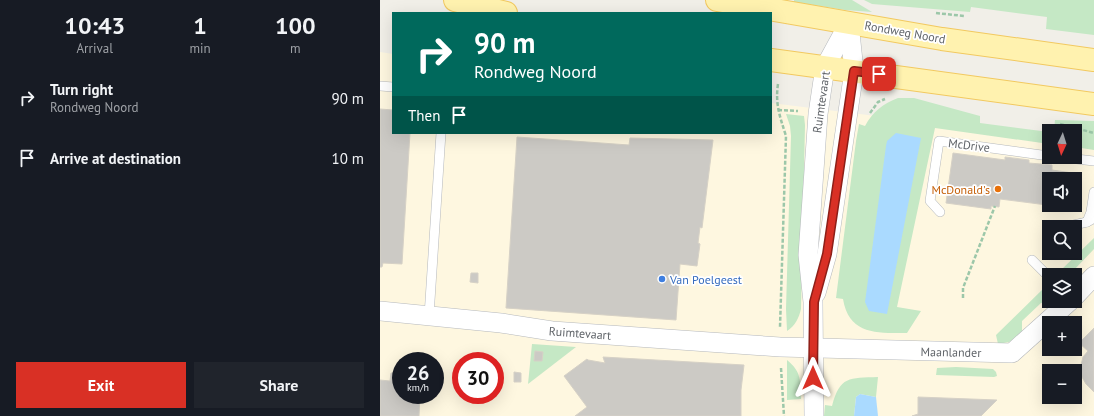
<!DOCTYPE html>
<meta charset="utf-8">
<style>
:root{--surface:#171b24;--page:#20242c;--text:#f1f3f6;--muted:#9ea1a6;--accent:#d93025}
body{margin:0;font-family:"PT Sans",sans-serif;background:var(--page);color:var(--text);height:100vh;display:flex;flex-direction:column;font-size:15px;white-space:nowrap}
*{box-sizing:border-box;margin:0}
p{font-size:13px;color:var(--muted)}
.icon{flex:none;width:22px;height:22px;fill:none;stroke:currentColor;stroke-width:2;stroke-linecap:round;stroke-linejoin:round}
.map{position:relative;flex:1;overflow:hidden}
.details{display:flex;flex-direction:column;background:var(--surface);width:380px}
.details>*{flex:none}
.banner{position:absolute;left:12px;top:12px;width:380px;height:122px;border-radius:0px;box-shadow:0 4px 16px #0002;background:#00695c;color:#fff;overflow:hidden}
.needle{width:26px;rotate:184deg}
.tools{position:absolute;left:662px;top:124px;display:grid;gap:8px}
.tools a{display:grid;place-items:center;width:40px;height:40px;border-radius:0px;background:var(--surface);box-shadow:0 4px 16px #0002;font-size:20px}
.speed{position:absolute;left:12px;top:352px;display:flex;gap:8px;font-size:20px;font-weight:700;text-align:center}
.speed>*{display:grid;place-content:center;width:52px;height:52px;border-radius:50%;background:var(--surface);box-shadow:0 4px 16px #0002;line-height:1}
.speed small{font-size:10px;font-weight:400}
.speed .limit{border:6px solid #d22;background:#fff;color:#111}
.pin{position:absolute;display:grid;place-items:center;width:34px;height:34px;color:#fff;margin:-17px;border-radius:8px;box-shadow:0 2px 6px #0006}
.me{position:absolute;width:44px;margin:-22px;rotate:0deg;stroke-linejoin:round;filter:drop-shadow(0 0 3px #0008)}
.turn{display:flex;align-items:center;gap:14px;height:84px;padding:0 16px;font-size:18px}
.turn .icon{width:52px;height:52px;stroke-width:2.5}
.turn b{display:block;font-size:28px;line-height:34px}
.then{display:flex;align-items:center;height:38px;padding:0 16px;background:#0003;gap:8px;font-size:15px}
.eta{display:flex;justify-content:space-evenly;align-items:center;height:68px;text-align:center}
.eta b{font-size:24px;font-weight:700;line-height:28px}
.action{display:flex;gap:8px;margin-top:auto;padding:8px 16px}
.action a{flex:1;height:46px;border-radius:0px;background:var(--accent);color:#fff;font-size:16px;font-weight:700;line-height:46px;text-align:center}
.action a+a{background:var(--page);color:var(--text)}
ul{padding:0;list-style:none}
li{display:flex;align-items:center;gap:12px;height:60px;padding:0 16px}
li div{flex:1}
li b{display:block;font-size:15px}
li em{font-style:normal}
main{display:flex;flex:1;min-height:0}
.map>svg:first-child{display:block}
.commercial{fill:#fef7e0;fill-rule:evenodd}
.green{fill:#c5e8c5}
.water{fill:#aadaff}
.building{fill:#cccac5;stroke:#d6d1c6}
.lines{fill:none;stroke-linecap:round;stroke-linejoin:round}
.service-casing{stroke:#b5b8bc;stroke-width:10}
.minor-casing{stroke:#b5b8bc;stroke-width:20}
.primary-casing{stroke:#f2c960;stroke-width:24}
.path{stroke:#9cc7a9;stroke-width:2.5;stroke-dasharray:4 2;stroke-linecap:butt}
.service{stroke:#fff;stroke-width:9}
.minor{stroke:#fff;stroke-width:19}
.primary{stroke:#fff2af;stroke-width:22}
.route-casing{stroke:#8d1f18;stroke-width:10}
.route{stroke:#d93025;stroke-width:7}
.food-dot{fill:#e8710a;stroke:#fff;stroke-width:1.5}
.shop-dot{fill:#3f7fe0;stroke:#fff;stroke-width:1.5}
.labels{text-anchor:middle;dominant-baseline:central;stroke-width:3.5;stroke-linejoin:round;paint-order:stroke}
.street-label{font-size:12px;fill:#5f6368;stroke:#fff}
.food-label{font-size:12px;fill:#c56008;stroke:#fff;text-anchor:end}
.shop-label{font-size:12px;fill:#366cbe;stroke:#fff;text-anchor:start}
</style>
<main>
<section class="details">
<div class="eta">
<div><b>10:43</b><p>Arrival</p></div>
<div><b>1</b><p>min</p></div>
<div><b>100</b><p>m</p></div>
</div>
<ul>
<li><svg class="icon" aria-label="right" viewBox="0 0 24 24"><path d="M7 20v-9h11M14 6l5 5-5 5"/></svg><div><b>Turn right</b><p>Rondweg Noord</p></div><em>90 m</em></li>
<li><svg class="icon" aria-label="arrive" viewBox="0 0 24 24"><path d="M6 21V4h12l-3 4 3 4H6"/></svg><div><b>Arrive at destination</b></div><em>10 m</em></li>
</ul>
<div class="action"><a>Exit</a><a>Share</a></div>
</section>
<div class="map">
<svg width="714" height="416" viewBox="0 0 714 416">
<rect width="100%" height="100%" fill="#f1efe8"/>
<!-- commercial -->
<path class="commercial" d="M0,52L13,54V133H391V103L512,118L669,135V157H695V137L714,139V416H0ZM669,179H695V205H669ZM669,227H695V253H669ZM669,275H695V301H669ZM669,323H695V349H669ZM21,361H55V395H21ZM81,361H115V395H81ZM669,371H695V397H669Z"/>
<!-- green -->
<g class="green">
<path d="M414,0H472L492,12L465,10L414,2Z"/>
<path d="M484,0H714V35L666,29L667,17L591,7L590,12L492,4Z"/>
<path d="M518,98H534L600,116V123L669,132V144L555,128L517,307L541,311L527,333C497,333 469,335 463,299L456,298L476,141L479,124L485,126C493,111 503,104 518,98Z"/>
<path d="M406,114L424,116L425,125L421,309C419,318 415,326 407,331L406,309L411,136L410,126Z"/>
<path d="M675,120L714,121V150L695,147V131H674Z"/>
<path d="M714,238V249L694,270V275H684L680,271Z"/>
<path d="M665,287L669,291V301H674L661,303L642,321V334L629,342L618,344L616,335Z"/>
<path d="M152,344L196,347L148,384Z"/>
<path d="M407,360C422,372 420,381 421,399L407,400Z"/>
<path d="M576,367L613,369L616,372L617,376L614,377L556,375L557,368Z"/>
<path d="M498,377L496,397L480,394L476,397L474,416H444L445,405L452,406C460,376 469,378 498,377Z"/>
</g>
<!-- water -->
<g class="water">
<path d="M516,133L541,138L507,314L489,311L485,302L506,146L507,141Z"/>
<path d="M480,394L496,397L498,416H474L476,397Z"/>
</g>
<!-- building -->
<g class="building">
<path d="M0,109L13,110V133H30L22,264L3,263L2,267H0Z"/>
<path d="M137,137L249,145L250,138L333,140L322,228L320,227L318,243L320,244L317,266L300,264L296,320L126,308Z"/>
<path d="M573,153L625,160V157L649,160V163L672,165V170L699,174L695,206L691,205H695V179H669V202H667V205L620,199L619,207L611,206V209L566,203Z"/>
<path d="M91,273H98V283L90,282Z"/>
<path d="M714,328V392L706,384L702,377L701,365L703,357L708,351L699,343Z"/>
<path d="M155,351L163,352L162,361H154Z"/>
<path d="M223,357L364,365L361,390V416H195L207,407L184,376L207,359L208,360L225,363Z"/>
<path d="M134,372L141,373V382H134Z"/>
<path d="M11,373L21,374V395H40L39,416H0V380L10,381Z"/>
<path d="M538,397L617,400L601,416H532L538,414Z"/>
</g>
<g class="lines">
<!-- service casing -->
<g class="service-casing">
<g id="service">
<path d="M0,86L13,87"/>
<path d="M679,157L714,161"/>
<path d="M560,212L550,201L559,141L669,156"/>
<path d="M707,222L711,212L714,192"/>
<path d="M685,227L707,222L711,220"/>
<path d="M652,260L669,277"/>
<path d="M49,316L61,133"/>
</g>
</g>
<!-- minor casing -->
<g class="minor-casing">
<g id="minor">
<path d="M436,293L447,254L474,71L469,23"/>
<path d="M695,296L714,276"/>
<path d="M0,311L121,323L172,331L400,347L632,353L690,301"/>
<path d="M434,416L433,302L428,255L438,114L445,67L469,23"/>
</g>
</g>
<!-- primary casing -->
<g class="primary-casing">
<g id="primary">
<path d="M75,0L126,13"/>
<path d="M337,0L562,39L714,60"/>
<path d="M391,60L714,104"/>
</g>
</g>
<!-- path -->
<g class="path">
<path d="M556,13L584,16"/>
<path d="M398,84C395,104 400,117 406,136L400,327"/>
<path d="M398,110L418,111"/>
<path d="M490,113L498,102L505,99"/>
<path d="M680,124L714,133"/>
<path d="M583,298V288L615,206"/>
<path d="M401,368L404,416"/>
</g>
<!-- service -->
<use href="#service" class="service"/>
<!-- minor -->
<use href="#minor" class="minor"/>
<!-- primary -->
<use href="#primary" class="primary"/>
</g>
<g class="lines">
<!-- route casing -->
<g class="route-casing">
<path id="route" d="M433,378L434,302L447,254L474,71L499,74"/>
</g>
<!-- route -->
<use href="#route" class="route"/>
</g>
<!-- markers -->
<circle class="food-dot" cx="618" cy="189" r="4"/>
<circle class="shop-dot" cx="282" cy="279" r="4"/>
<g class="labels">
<!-- street labels -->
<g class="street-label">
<text transform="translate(525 32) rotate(10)">Rondweg Noord</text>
<text transform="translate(441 102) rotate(-82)">Ruimtevaart</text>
<text transform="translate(589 145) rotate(7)">McDrive</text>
<text transform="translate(200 333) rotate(4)">Ruimtevaart</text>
<text transform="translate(571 352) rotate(1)">Maanlander</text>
</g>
<!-- food labels -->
<g class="food-label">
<text x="610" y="189">McDonald's</text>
</g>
<!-- shop labels -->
<g class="shop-label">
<text x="290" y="279">Van Poelgeest</text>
</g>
</g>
</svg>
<div class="tools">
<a><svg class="needle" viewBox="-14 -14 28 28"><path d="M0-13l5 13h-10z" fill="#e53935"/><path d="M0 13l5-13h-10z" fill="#9ea1a6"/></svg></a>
<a><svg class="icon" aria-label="sound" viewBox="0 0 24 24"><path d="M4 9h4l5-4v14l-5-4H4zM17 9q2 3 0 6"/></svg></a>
<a><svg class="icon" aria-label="search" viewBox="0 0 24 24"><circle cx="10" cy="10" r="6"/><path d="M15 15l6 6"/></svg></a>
<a><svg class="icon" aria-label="layers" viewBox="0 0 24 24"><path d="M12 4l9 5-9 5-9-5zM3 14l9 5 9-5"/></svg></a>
<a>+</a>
<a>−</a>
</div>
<div class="speed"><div>26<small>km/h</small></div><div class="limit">30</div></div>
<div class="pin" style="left:499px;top:74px;background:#d93025"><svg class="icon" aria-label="arrive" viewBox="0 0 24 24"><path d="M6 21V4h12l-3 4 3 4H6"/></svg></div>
<svg class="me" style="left:433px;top:378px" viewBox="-20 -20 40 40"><path d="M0-17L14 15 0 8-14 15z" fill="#d93025" stroke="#fff" stroke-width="4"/></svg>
<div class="banner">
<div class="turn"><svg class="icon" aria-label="right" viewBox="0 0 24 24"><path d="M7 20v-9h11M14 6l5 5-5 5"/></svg><div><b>90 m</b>Rondweg Noord</div></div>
<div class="then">Then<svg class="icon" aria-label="arrive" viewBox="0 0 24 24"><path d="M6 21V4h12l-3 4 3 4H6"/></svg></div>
</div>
</div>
</main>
